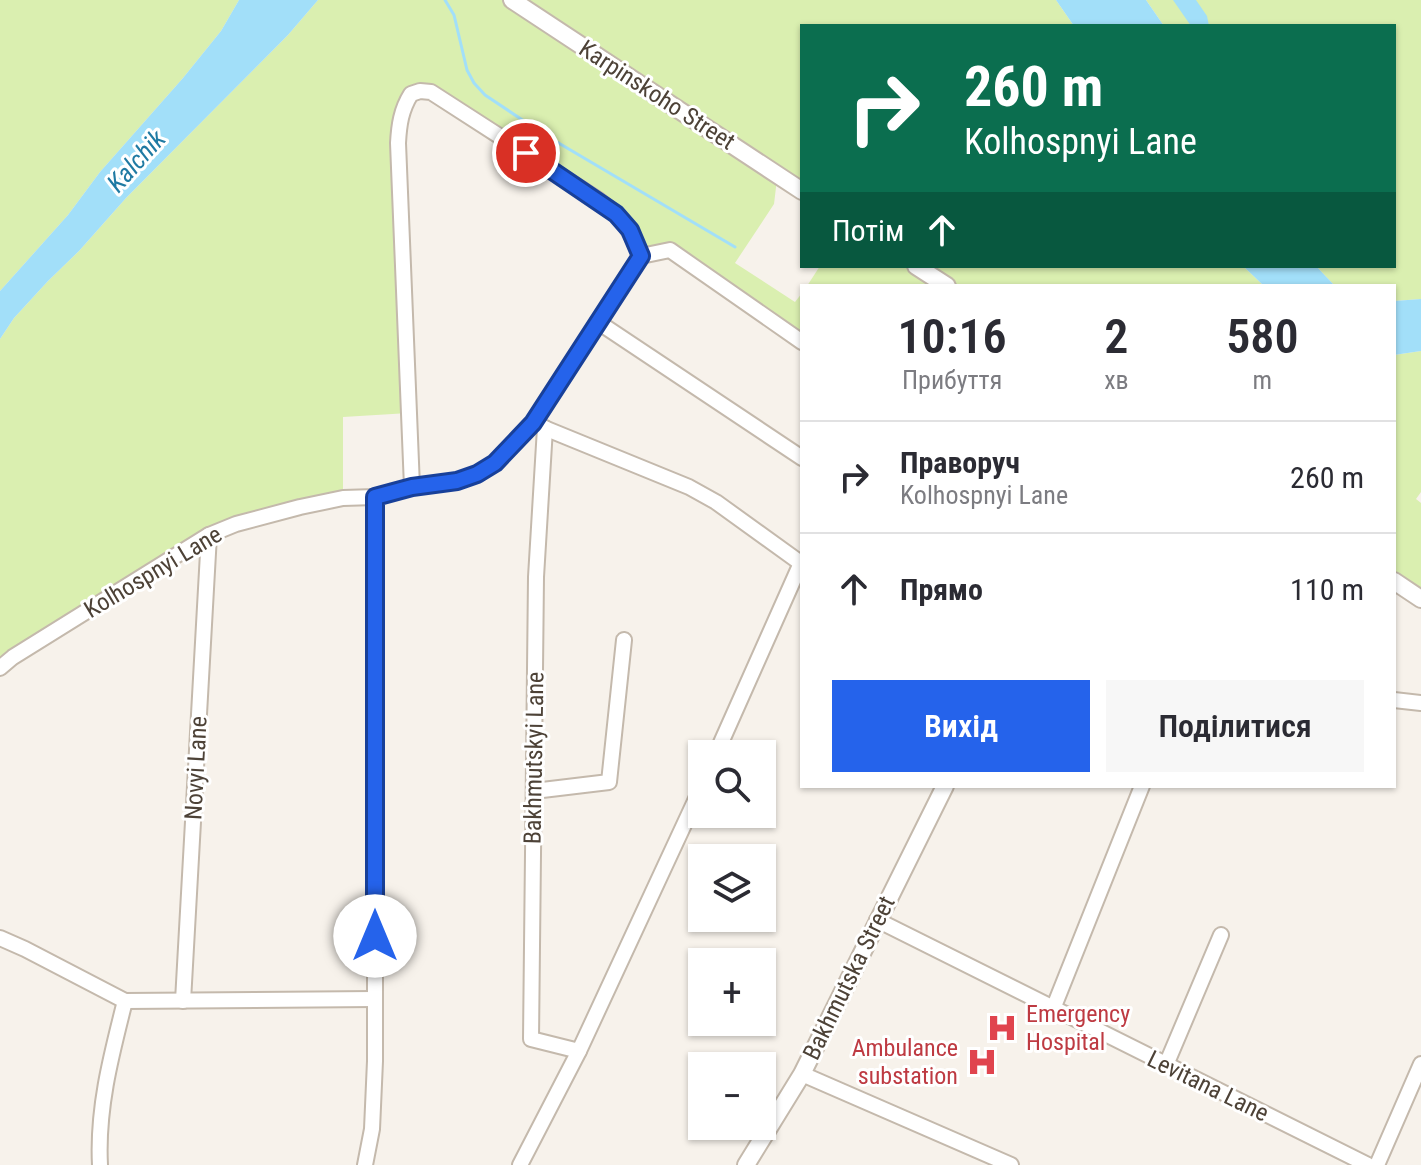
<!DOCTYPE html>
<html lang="uk">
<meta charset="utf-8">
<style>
:root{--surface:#fff;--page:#f7f7f7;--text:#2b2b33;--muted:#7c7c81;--line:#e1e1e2;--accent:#2563eb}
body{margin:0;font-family:"Roboto Condensed",sans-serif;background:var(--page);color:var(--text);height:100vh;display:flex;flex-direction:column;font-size:30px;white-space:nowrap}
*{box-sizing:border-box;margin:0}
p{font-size:26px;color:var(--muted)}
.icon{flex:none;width:44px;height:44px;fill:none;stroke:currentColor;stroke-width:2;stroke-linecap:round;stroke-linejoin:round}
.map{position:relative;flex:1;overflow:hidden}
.panel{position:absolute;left:800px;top:284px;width:596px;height:504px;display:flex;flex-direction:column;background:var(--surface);border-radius:0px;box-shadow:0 2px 6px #0004}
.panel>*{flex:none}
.hud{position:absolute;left:800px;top:24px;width:596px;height:244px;border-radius:0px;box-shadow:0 2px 6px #0004;background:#0b6e4f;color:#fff;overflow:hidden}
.tools{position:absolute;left:688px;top:740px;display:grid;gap:16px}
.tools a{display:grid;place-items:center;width:88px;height:88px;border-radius:0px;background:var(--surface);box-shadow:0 2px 6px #0004;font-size:40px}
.pin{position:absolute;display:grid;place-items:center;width:68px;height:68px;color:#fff;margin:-34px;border:4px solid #fff;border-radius:50%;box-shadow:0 2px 8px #0007}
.me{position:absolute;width:88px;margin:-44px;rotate:0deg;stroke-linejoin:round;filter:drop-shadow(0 0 6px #0008)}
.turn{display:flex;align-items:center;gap:28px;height:168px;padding:0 32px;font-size:36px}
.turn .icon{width:104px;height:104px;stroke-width:2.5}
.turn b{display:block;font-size:56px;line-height:68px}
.then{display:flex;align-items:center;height:76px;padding:0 32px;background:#0003;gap:16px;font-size:30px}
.eta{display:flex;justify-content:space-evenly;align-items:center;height:136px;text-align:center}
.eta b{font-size:48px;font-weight:600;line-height:56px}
.action{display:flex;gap:16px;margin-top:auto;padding:16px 32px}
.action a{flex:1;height:92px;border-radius:0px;background:var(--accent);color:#fff;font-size:32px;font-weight:600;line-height:92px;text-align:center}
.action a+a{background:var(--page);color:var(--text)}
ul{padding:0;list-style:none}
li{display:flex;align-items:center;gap:24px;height:112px;padding:0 32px;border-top:2px solid var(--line)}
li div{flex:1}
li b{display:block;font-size:30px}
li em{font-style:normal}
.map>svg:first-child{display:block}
.green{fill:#daefb0}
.water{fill:#a2dff9}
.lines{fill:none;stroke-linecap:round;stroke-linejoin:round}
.stream{stroke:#a2dff9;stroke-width:3}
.minor-casing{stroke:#c4b9ac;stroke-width:18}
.tertiary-casing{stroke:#c4b9ac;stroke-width:20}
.minor{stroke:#fff;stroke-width:14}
.tertiary{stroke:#fff;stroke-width:16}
.route-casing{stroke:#184099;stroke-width:20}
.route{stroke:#2563eb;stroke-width:14}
.labels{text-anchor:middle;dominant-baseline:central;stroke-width:6;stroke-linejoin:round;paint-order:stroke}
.street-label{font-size:24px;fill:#4d4237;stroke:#fff}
.health-label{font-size:24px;fill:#be3a42;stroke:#fff;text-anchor:start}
.water-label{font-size:26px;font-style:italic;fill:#1f7aa3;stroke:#fff}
</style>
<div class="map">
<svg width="1421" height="1165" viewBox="0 0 1421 1165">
<rect width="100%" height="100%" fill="#f7f2eb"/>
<!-- green -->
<g class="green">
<path d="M0,0H239L221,31L183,78L100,172L68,215L0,291Z"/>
<path d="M318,0H504L777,179L774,204L735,263L795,302L802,293V342L670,250L641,256L616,214L420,91L403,107L409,413L343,417V498L236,524L0,668V339L14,318L48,281L79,251L126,198L288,35Z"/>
<path d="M520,0H1056L1074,26H802V185Z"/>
<path d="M1146,0H1421V299L1394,301V286L1334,285L1316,266H1394V26H1164Z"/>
<path d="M820,266H909L939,286H807Z"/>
<path d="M925,266H1243L1264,286H956Z"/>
<path d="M1421,351V492L1416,499L1421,503V592L1394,574V355Z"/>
</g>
<!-- water -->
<g class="water">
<path d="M239,0H318L288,35L126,198L79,251L48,281L14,318L0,339V291L68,215L100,172L183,78L221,31Z"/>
<path d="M1056,0H1146L1164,26H1074Z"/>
<path d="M1173,0H1196L1207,16L1209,26H1191Z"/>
<path d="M1243,266H1316L1334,285L1338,286H1264Z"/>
<path d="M1421,299V351L1394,355V301Z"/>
</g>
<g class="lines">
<!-- stream -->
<path class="stream" d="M445,0L454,15L467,70L474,83L485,95L545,135L735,247"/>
<!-- minor casing -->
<g class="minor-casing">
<g id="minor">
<path d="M641,256L670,250L802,342"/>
<path d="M598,322L802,458"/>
<path d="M537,425L689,487L716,502L802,564"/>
<path d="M545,428L536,577L531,1039L579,1051"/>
<path d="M412,487L398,143C399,125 401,110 411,94L420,91L431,92L597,199C623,219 628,225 641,256"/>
<path d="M0,668L13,657L209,535L236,524L300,507L343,498L375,497L412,487L457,481L477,474L495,463L533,423L641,256"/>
<path d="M1394,700L1421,703"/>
<path d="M716,754L801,563"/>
<path d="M534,791L609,782L624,640"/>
<path d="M877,920L1368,1165"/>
<path d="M0,938L25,949L125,1001L375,999"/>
<path d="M183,1001L209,535"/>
<path d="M1053,1009L1142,786"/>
<path d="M1166,1065L1221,935"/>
<path d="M802,1074L1011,1165"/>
<path d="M100,1165C97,1109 111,1056 125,1001"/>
<path d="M365,1165L372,1129L375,1061V497"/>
<path d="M520,1165L579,1051L702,786"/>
<path d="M1377,1165L1421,1064"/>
</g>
</g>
<!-- tertiary casing -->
<g class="tertiary-casing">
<g id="tertiary">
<path d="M512,0L802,191"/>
<path d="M916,266L947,286"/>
<path d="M1394,581L1421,599"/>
<path d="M746,1165L802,1074L945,786"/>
</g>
</g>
<!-- minor -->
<use href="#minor" class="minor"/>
<!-- tertiary -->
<use href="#tertiary" class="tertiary"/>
</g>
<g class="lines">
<!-- route casing -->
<g class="route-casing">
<path id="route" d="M375,936V497L412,487L457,481L477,474L495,463L533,423L641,256L630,230L616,214L526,153"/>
</g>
<!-- route -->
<use href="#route" class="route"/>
</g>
<!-- icons -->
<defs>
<g id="hospital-bare" transform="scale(2.4)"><path d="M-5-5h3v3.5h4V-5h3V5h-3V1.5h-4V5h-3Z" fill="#e0444e" stroke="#fff" stroke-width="2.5" paint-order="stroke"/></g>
</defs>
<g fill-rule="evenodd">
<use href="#hospital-bare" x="1002" y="1028"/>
<use href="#hospital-bare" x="982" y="1062"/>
</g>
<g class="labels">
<!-- street labels -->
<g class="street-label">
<text transform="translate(657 95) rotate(33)">Karpinskoho Street</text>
<text transform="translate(153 572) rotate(-31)">Kolhospnyi Lane</text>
<text transform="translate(534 758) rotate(-89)">Bakhmutskyi Lane</text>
<text transform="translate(196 768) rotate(-87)">Novyi Lane</text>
<text transform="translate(849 978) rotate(-64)">Bakhmutska Street</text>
<text transform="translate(1208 1086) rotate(26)">Levitana Lane</text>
</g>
<!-- health labels -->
<g class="health-label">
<text x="1026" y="1014">Emergency<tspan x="1026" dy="28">Hospital</tspan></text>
<text x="958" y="1048" text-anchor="end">Ambulance<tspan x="958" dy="28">substation</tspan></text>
</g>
<!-- water labels -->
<g class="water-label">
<text transform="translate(136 161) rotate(-48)">Kalchik</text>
</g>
</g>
</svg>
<div class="tools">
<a><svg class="icon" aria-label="search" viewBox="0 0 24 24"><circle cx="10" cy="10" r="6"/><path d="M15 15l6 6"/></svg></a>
<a><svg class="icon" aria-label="layers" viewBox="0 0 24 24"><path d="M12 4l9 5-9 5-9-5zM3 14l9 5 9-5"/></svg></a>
<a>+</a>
<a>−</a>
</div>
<div class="pin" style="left:526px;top:153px;background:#d93025"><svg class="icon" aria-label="arrive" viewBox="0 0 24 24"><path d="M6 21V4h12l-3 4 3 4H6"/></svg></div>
<svg class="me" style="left:375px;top:936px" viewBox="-20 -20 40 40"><circle r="19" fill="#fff"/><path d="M0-13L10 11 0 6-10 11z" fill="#2563eb"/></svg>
<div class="hud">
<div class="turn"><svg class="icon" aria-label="right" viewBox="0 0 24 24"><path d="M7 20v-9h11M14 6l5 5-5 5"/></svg><div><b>260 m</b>Kolhospnyi Lane</div></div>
<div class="then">Потім<svg class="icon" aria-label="ahead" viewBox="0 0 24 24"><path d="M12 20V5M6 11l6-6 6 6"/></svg></div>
</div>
<section class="panel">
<div class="eta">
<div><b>10:16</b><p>Прибуття</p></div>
<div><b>2</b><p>хв</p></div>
<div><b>580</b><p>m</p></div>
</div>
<ul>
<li><svg class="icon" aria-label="right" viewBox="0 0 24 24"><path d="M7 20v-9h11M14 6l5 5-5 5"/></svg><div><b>Праворуч</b><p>Kolhospnyi Lane</p></div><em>260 m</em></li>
<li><svg class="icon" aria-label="ahead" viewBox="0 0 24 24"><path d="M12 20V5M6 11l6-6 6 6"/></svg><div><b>Прямо</b></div><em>110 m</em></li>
</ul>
<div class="action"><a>Вихід</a><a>Поділитися</a></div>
</section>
</div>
